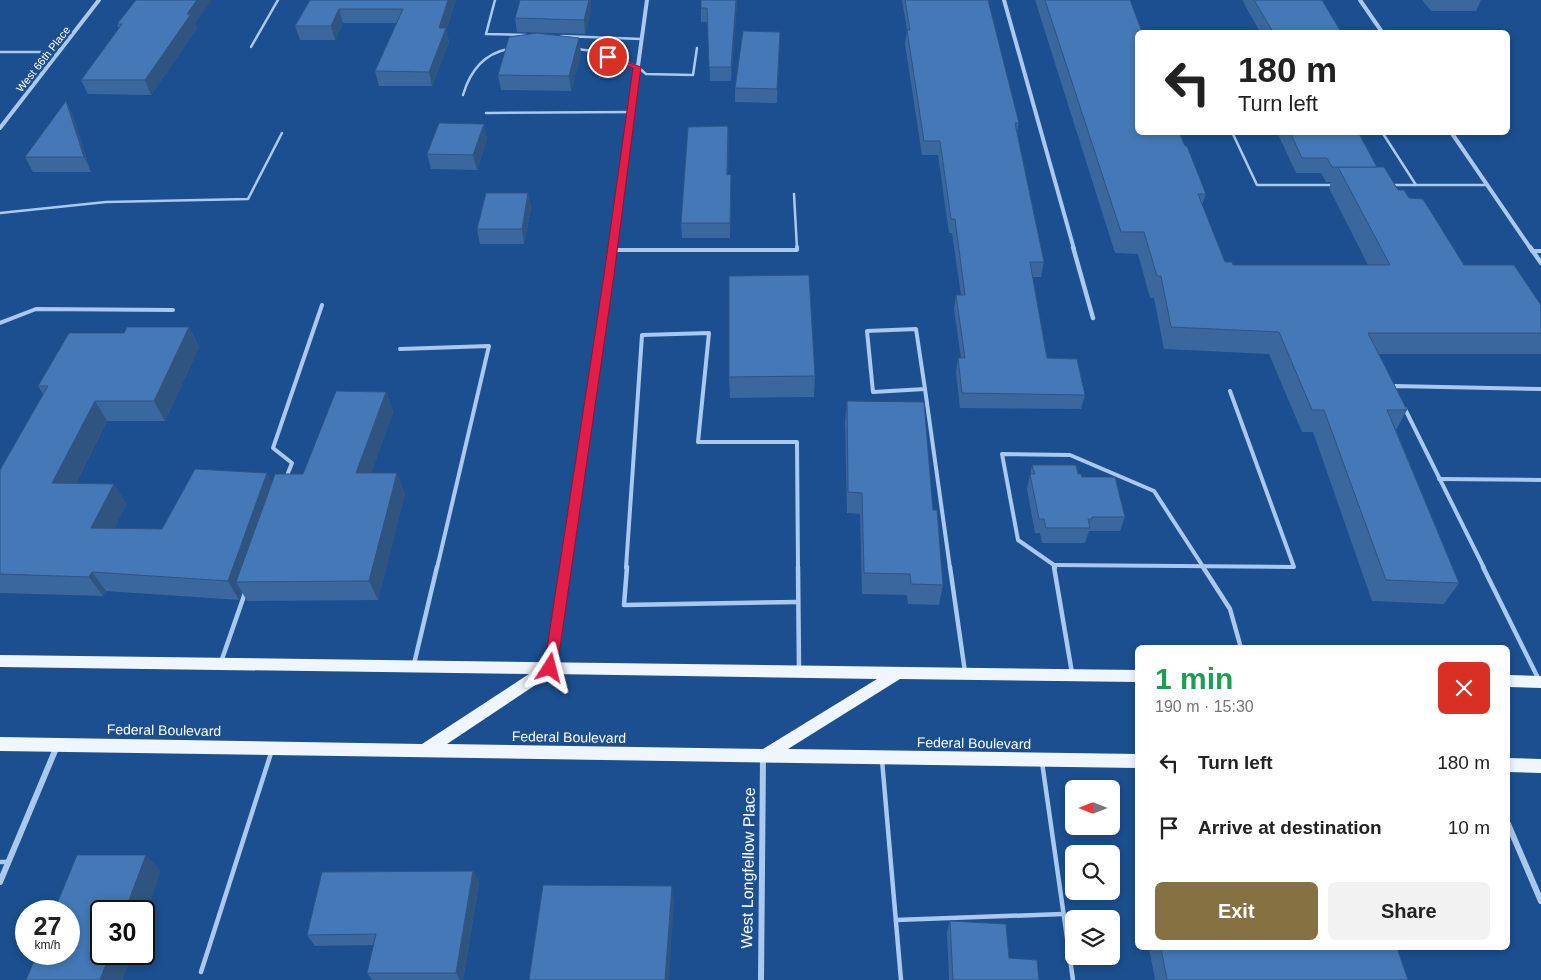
<!DOCTYPE html>
<meta charset="utf-8">
<style>
:root{--surface:#fff;--page:#f2f2f2;--text:#222;--muted:#767676;--accent:#857141}
body{margin:0;font-family:Helvetica,sans-serif;background:var(--page);color:var(--text);height:100vh;display:flex;flex-direction:column;font-size:19px;white-space:nowrap}
*{box-sizing:border-box;margin:0}
p{font-size:16px;color:var(--muted)}
.icon{flex:none;width:28px;height:28px;fill:none;stroke:currentColor;stroke-width:2;stroke-linecap:round;stroke-linejoin:round}
.map{position:relative;flex:1;overflow:hidden}
.drawer{position:absolute;left:1135px;top:645px;width:375px;height:305px;display:flex;flex-direction:column;background:var(--surface);border-radius:8px;box-shadow:0 2px 8px #0003}
.drawer>*{flex:none}
.guide{position:absolute;left:1135px;top:30px;width:375px;height:105px;border-radius:8px;box-shadow:0 2px 8px #0003;background:#fff;color:var(--text);overflow:hidden}
.needle{width:32px;rotate:270deg}
.tools{position:absolute;left:1065px;top:780px;display:grid;gap:10px}
.tools a{display:grid;place-items:center;width:55px;height:55px;border-radius:8px;background:var(--surface);box-shadow:0 2px 8px #0003;font-size:25px}
.speed{position:absolute;left:15px;top:900px;display:flex;gap:10px;font-size:25px;font-weight:700;text-align:center}
.speed>*{display:grid;place-content:center;width:65px;height:65px;border-radius:50%;background:var(--surface);box-shadow:0 2px 8px #0003;line-height:1}
.speed small{font-size:12px;font-weight:400}
.speed .limit{border:2px solid #111;border-radius:8px;background:#fff;color:#111}
.pin{position:absolute;display:grid;place-items:center;width:42px;height:42px;color:#fff;margin:-21px;border:2px solid #fff;border-radius:50%;box-shadow:0 1px 5px #0007}
.me{position:absolute;width:55px;margin:-28px;rotate:9deg;stroke-linejoin:round;filter:drop-shadow(0 0 4px #0008)}
.turn{display:flex;align-items:center;gap:18px;height:105px;padding:0 20px;font-size:22px}
.turn .icon{width:65px;height:65px;stroke-width:2.5}
.turn b{display:block;font-size:35px;line-height:42px}
.round{display:grid;place-items:center;flex:none;width:52px;height:52px;border-radius:8px;background:var(--page)}
.head{display:flex;align-items:center;justify-content:space-between;height:85px;padding:0 20px}
h1{font-size:30px;font-weight:800;line-height:38px;color:#1e9e55}
.button{display:flex;gap:10px;margin-top:auto;padding:10px 20px}
.button a{flex:1;height:58px;border-radius:8px;background:var(--accent);color:#fff;font-size:20px;font-weight:800;line-height:58px;text-align:center}
.button a+a{background:var(--page);color:var(--text)}
ul{padding:0;list-style:none}
li{display:flex;align-items:center;gap:15px;height:65px;padding:0 20px}
li div{flex:1}
li b{display:block;font-size:19px}
li em{font-style:normal}
.map>svg:first-child{display:block}
.lines{fill:none;stroke-linecap:round;stroke-linejoin:round}
.service-far2{stroke:#a9c9ee;stroke-width:2.5}
.service-far1{stroke:#a9c9ee;stroke-width:4}
.service{stroke:#a9c9ee;stroke-width:4.5}
.minor-far2{stroke:#a9c9ee;stroke-width:4}
.minor-far1{stroke:#a9c9ee;stroke-width:4.5}
.minor{stroke:#a9c9ee;stroke-width:6}
.primary{fill:#f0f6ff;fill-rule:evenodd}
.wall{fill:#3a679d}
.shaded-wall{fill:#305480}
.building{fill:#4478b7;stroke:#305480}
.route{fill:#e11d48;stroke:#92132f}
.labels{text-anchor:middle;dominant-baseline:central;stroke-width:5;stroke-linejoin:round;paint-order:stroke}
.far-street-label{font-size:11px;fill:#fff;stroke:#1b4f8f}
.street-label{font-size:14px;fill:#fff;stroke:#1b4f8f}
.near-street-label{font-size:16px;fill:#fff;stroke:#1b4f8f}
</style>
<div class="map">
<svg width="1541" height="980" viewBox="0 0 1541 980">
<rect width="100%" height="100%" fill="#1b4f8f"/>
<g class="lines">
<!-- service-far2 -->
<g class="service-far2">
<path d="M495,0L486,34L526,35"/>
<path d="M561,36L642,39"/>
<path d="M251,47L278,0"/>
<path d="M577,49L593,51L638,67L646,74L693,75L697,48"/>
<path d="M0,52H59"/>
<path d="M463,95C470,71 483,54 508,49"/>
<path d="M486,113L632,112"/>
<path d="M1232,132L1257,185H1335"/>
<path d="M1382,132L1416,185"/>
<path d="M1392,185H1487"/>
<path d="M794,194L797,249"/>
<path d="M0,213L106,202L248,199L282,133"/>
</g>
<!-- service-far1 -->
<g class="service-far1">
<path d="M613,250H797V247"/>
<path d="M1532,251H1541"/>
<path d="M0,323L36,309L173,310"/>
<path d="M916,329L925,389L873,392L867,331Z"/>
<path d="M400,349L489,346L437,568"/>
<path d="M925,389L950,568"/>
<path d="M1395,389L1394,386L1541,389"/>
<path d="M1405,409L1484,568"/>
<path d="M286,478L292,463L273,448L322,305"/>
<path d="M1439,479L1541,480"/>
<path d="M1054,565L1294,567L1230,391"/>
<path d="M626,568L642,335L709,333L698,442H797L798,568"/>
<path d="M1055,568L1054,565L1018,540L1002,454L1070,455L1154,491L1204,568"/>
</g>
<!-- service -->
<g class="service">
<path d="M627,567L624,605L798,602"/>
<path d="M798,567L799,669"/>
<path d="M950,567L965,672"/>
<path d="M1054,567L1072,673"/>
<path d="M1203,567L1230,609L1241,648"/>
<path d="M1483,567L1539,680"/>
<path d="M221,662L245,593"/>
<path d="M414,664L437,567"/>
<path d="M882,760L901,980"/>
<path d="M1042,762L1073,980"/>
<path d="M0,862H8"/>
<path d="M896,920L1063,914"/>
<path d="M201,972L272,750"/>
</g>
<!-- minor-far2 -->
<g class="minor-far2">
<path d="M1004,0L1074,249"/>
<path d="M1360,0L1382,32"/>
<path d="M0,128L99,0"/>
<path d="M1451,132L1531,249"/>
<path d="M613,249L647,0"/>
</g>
<!-- minor-far1 -->
<g class="minor-far1">
<path d="M1073,247L1093,318"/>
<path d="M1530,247L1541,263"/>
<path d="M565,568L613,247"/>
</g>
<!-- minor -->
<g class="minor">
<path d="M550,668L565,567"/>
<path d="M1508,824L1541,901"/>
<path d="M0,882L57,746"/>
<path d="M761,980L763,757"/>
</g>
<!-- primary -->
<g class="primary">
<path d="M0,655L1138,670V682L900,679L788,749L1138,754V768L0,751V737L422,744L529,674L0,667ZM552,674L877,679L763,749L447,744Z"/>
<path d="M1508,675L1541,676V688L1508,687Z"/>
<path d="M1508,758L1541,759V773L1508,772Z"/>
</g>
</g>
<!-- wall -->
<g class="wall">
<path d="M310,0H456L446,30L449,42L432,86H379L375,71L397,23H343L335,40H300L295,26Z"/>
<path d="M591,0V11L585,34L517,32L515,18Z"/>
<path d="M737,0L731,81H710L708,22H701V8Z"/>
<path d="M902,0H988L1019,123L1017,132L1044,262L1041,277H1032L1047,358L1085,395L1081,409L960,408L956,372L958,358H961L954,309L956,295H961L952,233H949L938,155H922L905,44L907,30Z"/>
<path d="M1035,0H1130L1142,32H1138V132L1206,194L1202,205L1225,262L1233,265H1368L1329,188L1331,182H1326L1321,173H1296L1277,132H1358L1377,167L1398,190L1409,198L1464,265L1541,305V354H1379L1407,410L1396,430L1459,583L1444,604L1372,601L1313,432H1302L1269,354L1164,349L1154,298H1150L1138,254L1115,253Z"/>
<path d="M1242,0H1322L1341,32H1260Z"/>
<path d="M1422,0H1481L1476,11H1431Z"/>
<path d="M117,24H195L197,28L151,95L88,94L81,80L119,29Z"/>
<path d="M780,32L777,103L735,102V88Z"/>
<path d="M581,53L571,91L501,90L498,75Z"/>
<path d="M66,101L73,116L91,172H33L25,157Z"/>
<path d="M484,124L487,139L477,170L431,169L427,154Z"/>
<path d="M728,126V175L731,174V189L730,238H682L681,223Z"/>
<path d="M528,193L531,208L524,244H480L477,229Z"/>
<path d="M189,327L199,347L165,421H107L76,483L114,484L126,504L114,528L162,529L272,483L303,474L386,392L393,412L371,473L405,493L378,600L247,601L242,592L239,600L106,591L103,596L0,593V470L43,394L38,386Z"/>
<path d="M815,376L814,397L730,398L729,377Z"/>
<path d="M847,401L933,510L943,585L939,605L908,604L907,595L862,594L860,514L847,513L845,422Z"/>
<path d="M1032,465L1078,474L1125,517L1120,531H1089L1085,543H1042L1040,533H1035L1027,489Z"/>
<path d="M473,871L479,883L463,980H372L367,973L374,945L315,946L307,935Z"/>
<path d="M950,921L1009,958L1039,980H949L947,932Z"/>
<path d="M1149,948H1397L1408,980H1155Z"/>
</g>
<!-- shaded-wall -->
<g class="shaded-wall">
<path d="M197,0H212L195,24L197,28L151,95L145,80L187,14Z"/>
<path d="M448,0H456L446,30L449,42L432,86L429,72L439,28Z"/>
<path d="M586,0H591V11L585,34L584,20Z"/>
<path d="M736,0H737L731,81V67Z"/>
<path d="M339,9L343,23L335,40L331,26Z"/>
<path d="M780,32V46L777,103V89Z"/>
<path d="M579,38L581,53L571,91L569,76Z"/>
<path d="M66,101L73,116L91,172L84,157Z"/>
<path d="M484,124L487,139L477,170L473,155Z"/>
<path d="M728,126L729,141L728,189L727,175Z"/>
<path d="M528,193L531,208L524,244L522,229Z"/>
<path d="M189,327L199,347L165,421L154,401Z"/>
<path d="M386,392L393,412L364,493L356,473Z"/>
<path d="M95,401L107,421L66,503L52,483Z"/>
<path d="M267,473L277,493L236,582L242,592L239,600L228,581Z"/>
<path d="M397,473L405,493L378,600L369,581Z"/>
<path d="M114,484L126,504L105,547L91,528Z"/>
<path d="M92,572L106,591L103,596L89,577Z"/>
<path d="M146,855L161,871L144,920V911H125Z"/>
<path d="M473,871L479,883L463,980H460L456,973Z"/>
<path d="M672,886L674,903L669,980H665Z"/>
<path d="M110,954H132L123,980H100Z"/>
</g>
<!-- building -->
<g class="building">
<path d="M136,0H197L187,14H191L145,80H81L122,24H117Z"/>
<path d="M310,0H448L439,28H446L429,72L375,71L403,9H339L331,26H295Z"/>
<path d="M520,0H589L584,20L515,18Z"/>
<path d="M701,0H736L731,67H709L707,8H701Z"/>
<path d="M905,0H988L1019,123H1015L1044,262H1030L1047,358L1077,359L1085,395L962,393L958,358H965L956,295H965L955,219H951L940,141H924L907,30H910Z"/>
<path d="M1045,0H1130L1142,32H1137L1138,34V132H1179L1185,146H1187L1206,194H1198L1225,262H1232L1233,265H1390L1338,167H1384L1398,190H1404L1409,198L1423,199L1464,265H1514L1541,305V333H1368L1407,410H1387L1459,583L1386,580L1324,410H1312L1279,332L1171,327L1161,276H1157L1144,232H1121Z"/>
<path d="M1254,0H1322L1341,32H1273Z"/>
<path d="M743,31L780,32L777,89L735,88Z"/>
<path d="M537,33L579,38L569,76L498,75L509,37Z"/>
<path d="M66,101L84,157H25Z"/>
<path d="M439,123L484,124L473,155L427,154Z"/>
<path d="M728,126L727,175L731,174L730,223H681L688,127Z"/>
<path d="M1290,132H1358L1377,167H1332L1327,158H1302Z"/>
<path d="M486,193H528L522,229H477Z"/>
<path d="M809,275L815,376L729,377V276Z"/>
<path d="M127,327H189L154,401H95L52,483L114,484L91,528L162,529L195,469L267,473L228,581L92,572L89,577L0,574V470L48,386H38L69,333H124Z"/>
<path d="M336,391L386,392L356,473H397L369,581L236,582L275,474H303Z"/>
<path d="M847,401L924,402L933,510H937L943,585L911,584L910,574L864,573L862,493L848,492Z"/>
<path d="M1032,465H1076L1078,474H1081L1082,477H1115L1125,517H1092V519H1088L1090,528H1046L1044,519H1039L1030,474H1035Z"/>
<path d="M77,855H146L125,911H101V954H110L100,980H26L37,954H69V911H54Z"/>
<path d="M473,871L456,973H367L376,934L307,935L322,872Z"/>
<path d="M543,885L672,886L665,980H529Z"/>
<path d="M950,921L1006,924L1009,958L1037,960L1039,980H953Z"/>
<path d="M1161,948H1397L1408,980H1167Z"/>
</g>
<!-- route -->
<path class="route" d="M605,55L641,67L614,275L557,668L550,674L544,668L604,275L633,68L605,58Z"/>
<g class="labels">
<!-- far-street labels -->
<g class="far-street-label">
<text transform="translate(43 59) rotate(-52)">West 66th Place</text>
</g>
<!-- street labels -->
<g class="street-label">
<text transform="translate(164 730) rotate(1)">Federal Boulevard</text>
<text transform="translate(569 737) rotate(1)">Federal Boulevard</text>
<text transform="translate(974 743) rotate(1)">Federal Boulevard</text>
</g>
<!-- near-street labels -->
<g class="near-street-label">
<text transform="translate(748 868) rotate(-89)">West Longfellow Place</text>
</g>
</g>
</svg>
<div class="tools">
<a><svg class="needle" viewBox="-14 -14 28 28"><path d="M0-13l5 13h-10z" fill="#e53935"/><path d="M0 13l5-13h-10z" fill="#767676"/></svg></a>
<a><svg class="icon" aria-label="search" viewBox="0 0 24 24"><circle cx="10" cy="10" r="6"/><path d="M15 15l6 6"/></svg></a>
<a><svg class="icon" aria-label="layers" viewBox="0 0 24 24"><path d="M12 4l9 5-9 5-9-5zM3 14l9 5 9-5"/></svg></a>
</div>
<div class="speed"><div>27<small>km/h</small></div><div class="limit">30</div></div>
<div class="pin" style="left:608px;top:57px;background:#d93025"><svg class="icon" aria-label="arrive" viewBox="0 0 24 24"><path d="M6 21V4h12l-3 4 3 4H6"/></svg></div>
<svg class="me" style="left:550px;top:668px" viewBox="-20 -20 40 40"><path d="M0-17L14 15 0 8-14 15z" fill="#e11d48" stroke="#fff" stroke-width="4"/></svg>
<div class="guide">
<div class="turn"><svg class="icon" aria-label="left" viewBox="0 0 24 24"><path d="M17 20v-9H6M10 6l-5 5 5 5"/></svg><div><b>180 m</b>Turn left</div></div>
</div>
<section class="drawer">
<div class="head"><div><h1>1 min</h1><p>190 m · 15:30</p></div><a class="round" style="background:#d93025;color:#fff"><svg class="icon" aria-label="close" viewBox="0 0 24 24"><path d="M6 6l12 12M18 6L6 18"/></svg></a></div>
<ul>
<li><svg class="icon" aria-label="left" viewBox="0 0 24 24"><path d="M17 20v-9H6M10 6l-5 5 5 5"/></svg><div><b>Turn left</b></div><em>180 m</em></li>
<li><svg class="icon" aria-label="arrive" viewBox="0 0 24 24"><path d="M6 21V4h12l-3 4 3 4H6"/></svg><div><b>Arrive at destination</b></div><em>10 m</em></li>
</ul>
<div class="button"><a>Exit</a><a>Share</a></div>
</section>
</div>
